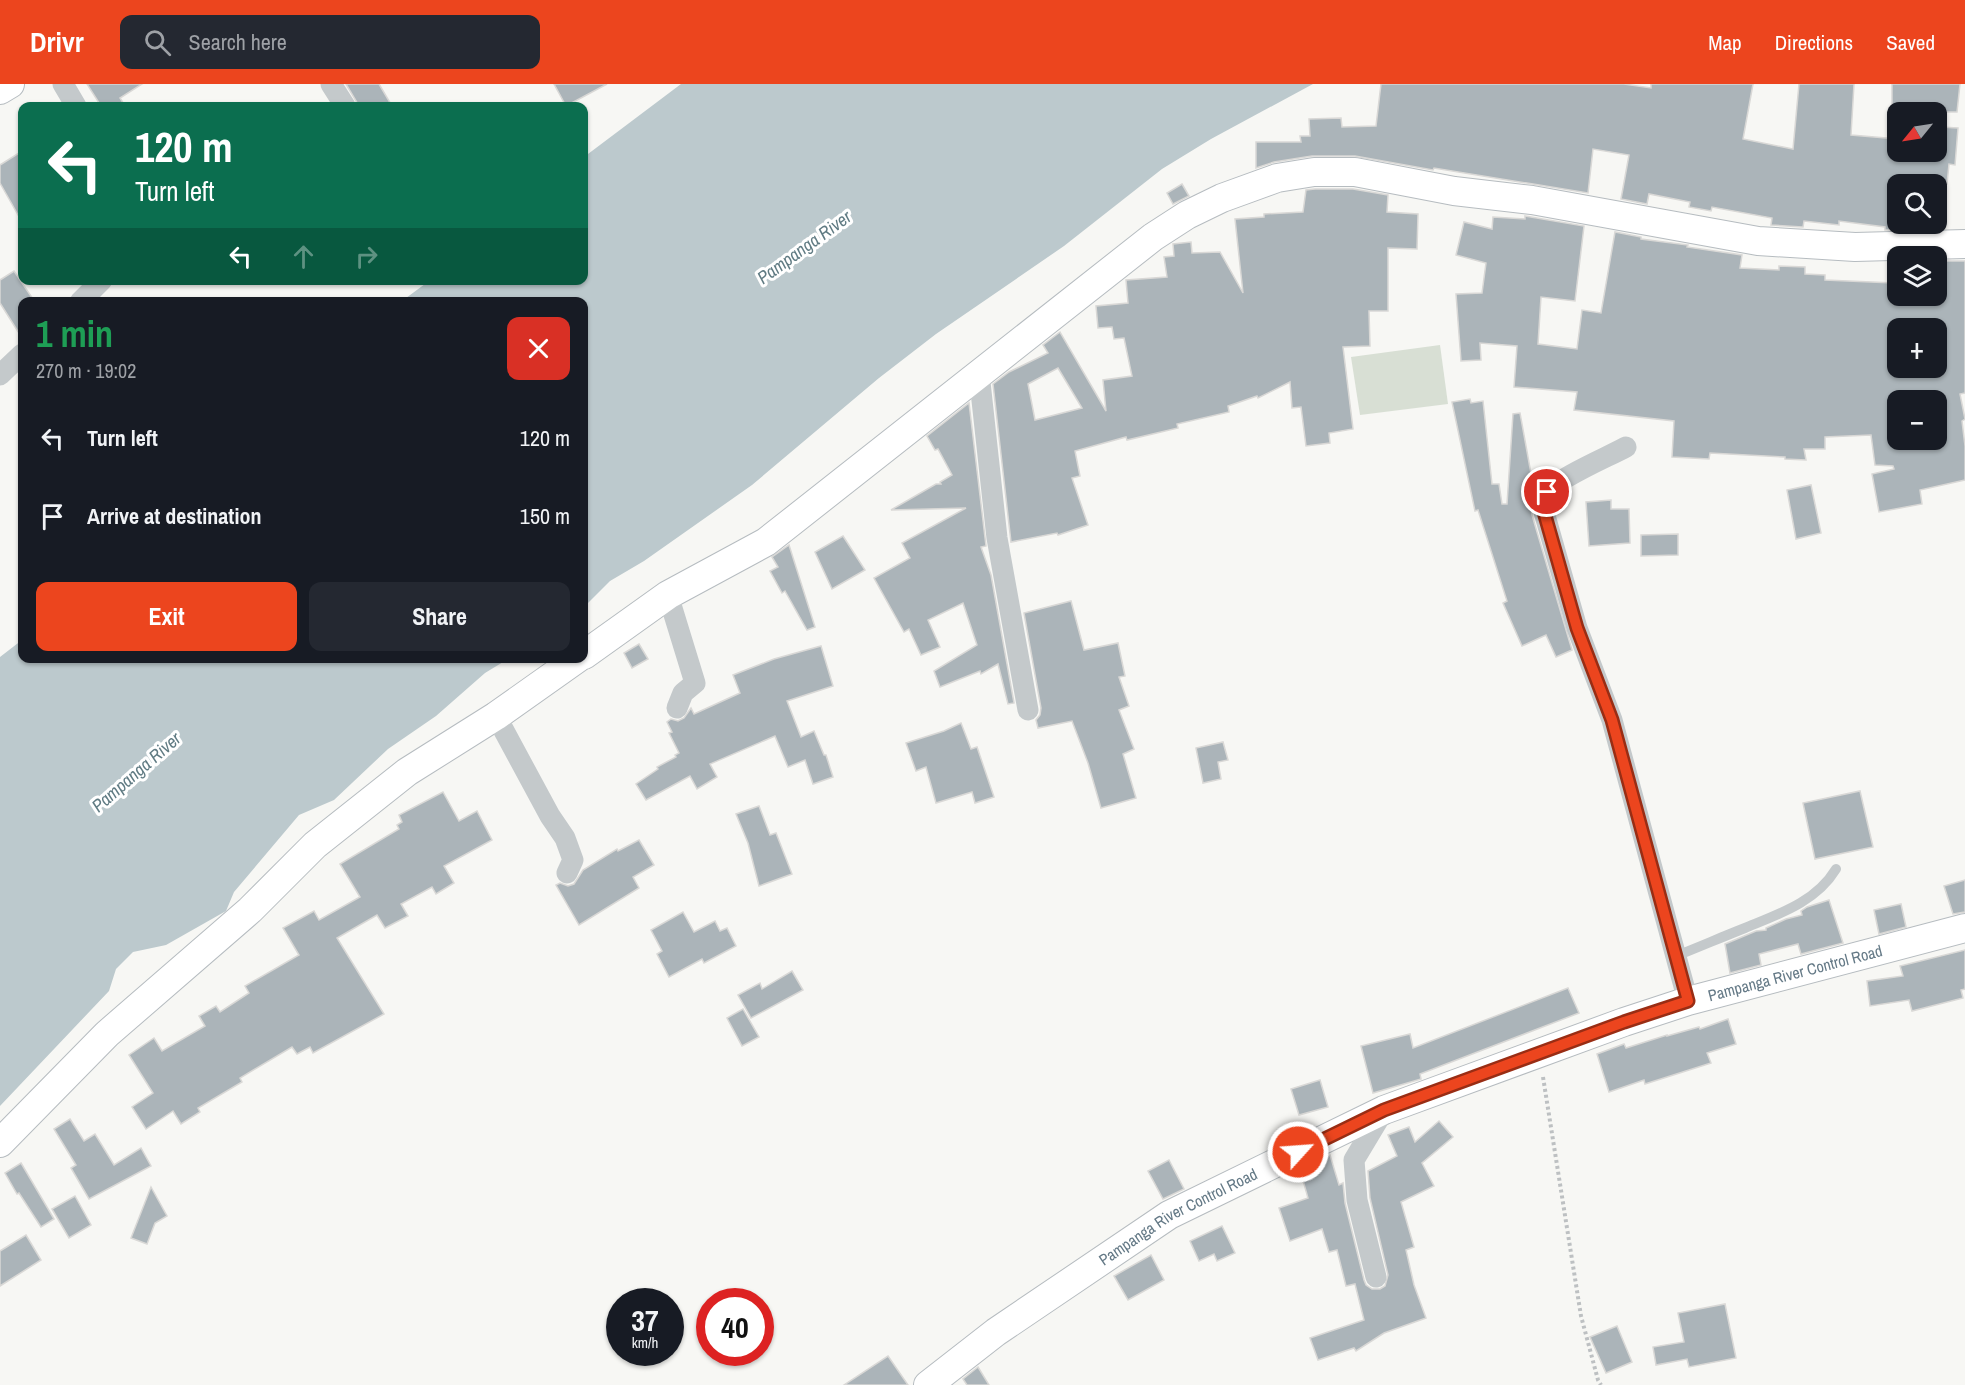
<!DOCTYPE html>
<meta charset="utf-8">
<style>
:root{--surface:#171b24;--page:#242831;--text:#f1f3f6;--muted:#9ea1a6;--accent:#ec451e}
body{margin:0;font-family:"Archivo Narrow",sans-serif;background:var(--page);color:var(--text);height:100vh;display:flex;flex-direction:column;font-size:22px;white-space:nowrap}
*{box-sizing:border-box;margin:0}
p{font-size:20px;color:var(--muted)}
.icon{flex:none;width:33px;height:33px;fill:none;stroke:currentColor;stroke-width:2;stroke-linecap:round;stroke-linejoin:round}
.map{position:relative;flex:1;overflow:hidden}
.panel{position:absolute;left:18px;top:213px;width:570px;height:366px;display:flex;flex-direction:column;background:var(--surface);border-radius:12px;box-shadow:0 2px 4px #0004}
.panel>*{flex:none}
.guide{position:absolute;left:18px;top:18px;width:570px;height:183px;border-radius:12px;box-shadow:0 2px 4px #0004;background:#0b6e4f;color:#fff;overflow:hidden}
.needle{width:39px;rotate:240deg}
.fabs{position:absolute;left:1887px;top:18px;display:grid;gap:12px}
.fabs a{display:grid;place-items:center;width:60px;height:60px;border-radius:12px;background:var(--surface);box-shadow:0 2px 4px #0004;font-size:30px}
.speed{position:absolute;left:606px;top:1204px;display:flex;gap:12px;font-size:30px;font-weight:700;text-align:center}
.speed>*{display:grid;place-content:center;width:78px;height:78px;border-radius:50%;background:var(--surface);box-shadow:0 2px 4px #0004;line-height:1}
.speed small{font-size:15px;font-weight:400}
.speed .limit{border:9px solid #d22;background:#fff;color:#111}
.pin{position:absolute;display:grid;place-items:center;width:51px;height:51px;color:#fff;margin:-26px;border:3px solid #fff;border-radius:50%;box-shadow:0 2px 6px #0007}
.me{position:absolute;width:66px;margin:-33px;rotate:64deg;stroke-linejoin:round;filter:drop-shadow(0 0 4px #0008)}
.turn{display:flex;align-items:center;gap:21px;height:126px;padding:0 18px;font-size:27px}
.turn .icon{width:78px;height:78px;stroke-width:2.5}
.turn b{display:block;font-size:42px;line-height:51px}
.lanes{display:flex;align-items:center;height:57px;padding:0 18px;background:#0003;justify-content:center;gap:30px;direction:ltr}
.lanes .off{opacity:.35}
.round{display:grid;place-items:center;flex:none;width:63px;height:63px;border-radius:12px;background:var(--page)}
.summary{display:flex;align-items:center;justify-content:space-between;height:102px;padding:0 18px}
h1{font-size:36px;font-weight:700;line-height:45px;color:#1e9e55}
.button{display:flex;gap:12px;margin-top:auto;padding:12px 18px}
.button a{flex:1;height:69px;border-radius:12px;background:var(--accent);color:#fff;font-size:24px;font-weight:700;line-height:69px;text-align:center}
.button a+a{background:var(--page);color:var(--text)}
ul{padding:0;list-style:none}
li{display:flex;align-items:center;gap:18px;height:78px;padding:0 18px}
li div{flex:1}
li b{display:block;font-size:22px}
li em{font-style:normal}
header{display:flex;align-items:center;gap:36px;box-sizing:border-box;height:84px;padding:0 30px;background:var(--accent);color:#fff}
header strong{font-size:28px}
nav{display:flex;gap:33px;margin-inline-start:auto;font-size:21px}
.search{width:420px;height:54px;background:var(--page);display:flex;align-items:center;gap:15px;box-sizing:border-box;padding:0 21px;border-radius:12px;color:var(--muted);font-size:22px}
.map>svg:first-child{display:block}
.green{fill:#d8dfd4}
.water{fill:#bcc9cd}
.building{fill:#abb4b9;stroke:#d9d8d6;stroke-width:1.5;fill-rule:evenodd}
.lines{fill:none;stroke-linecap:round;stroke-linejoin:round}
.secondary-casing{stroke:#b6bcc0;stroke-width:30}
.path{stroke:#bdc0c2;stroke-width:4;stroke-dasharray:3 3;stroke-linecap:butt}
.lane{stroke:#c4c9cb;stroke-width:10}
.street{stroke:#c4c9cb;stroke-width:21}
.secondary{stroke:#fff;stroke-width:28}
.route-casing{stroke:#992d14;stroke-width:15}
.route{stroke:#ec451e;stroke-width:10}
.labels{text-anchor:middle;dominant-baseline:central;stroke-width:6;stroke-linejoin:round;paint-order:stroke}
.street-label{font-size:16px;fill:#647986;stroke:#fff}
.water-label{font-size:18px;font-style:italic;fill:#607b83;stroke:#fff}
</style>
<header>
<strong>Drivr</strong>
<div class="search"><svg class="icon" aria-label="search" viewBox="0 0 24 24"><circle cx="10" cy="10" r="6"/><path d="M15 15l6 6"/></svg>Search here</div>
<nav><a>Map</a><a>Directions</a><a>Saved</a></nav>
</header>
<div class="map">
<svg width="1965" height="1301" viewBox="0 0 1965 1301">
<rect width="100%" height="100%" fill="#f7f7f4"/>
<!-- green -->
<path class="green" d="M1440,261L1448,320L1360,331L1351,273Z"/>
<!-- water -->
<g class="water">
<path d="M681,0H1313L1211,55L1162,85L1064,162L936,250L879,294L752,401L644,477L610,497L584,523V218L402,217L429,197L584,196V73Z"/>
<path d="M22,556V574L508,575L485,589L436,632L388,665L334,716L299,731L234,808L226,827L166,861L133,868L116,885L109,907L0,1022V573Z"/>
</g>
<!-- building -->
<g class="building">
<path d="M87,0H142L120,14L125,22H101Z"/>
<path d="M346,0H379L392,22H359Z"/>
<path d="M554,0H607L566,22Z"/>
<path d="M1381,0H1624L1651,4V0H1753L1743,55L1793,65L1799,0H1854L1851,51L1898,55V68H1937L1940,43L1958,44L1955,81L1949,80L1947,100H1898V140H1945V144L1885,146V143L1839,137V141L1804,137L1803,143L1771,141L1772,134L1712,123L1711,127L1689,123L1690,118L1649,110L1647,120L1621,115L1629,71L1593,65L1588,109L1434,84L1433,86L1355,72H1312L1274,78L1256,84V58H1301L1300,52H1310L1309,35L1341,34L1342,43L1376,42Z"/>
<path d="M1892,0H1960L1957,28H1892Z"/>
<path d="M22,67V138L0,99V81Z"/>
<path d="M1182,100L1189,112L1173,120L1167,109Z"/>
<path d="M1315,105H1353L1388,111L1387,128L1418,130L1417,165L1388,164V227H1369L1370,262L1343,263L1353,345L1329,349L1330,359L1306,362L1301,323L1292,324L1290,298L1258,314L1257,312L1228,322L1229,328L1177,340L1178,344L1127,356L1126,353L1075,367L1080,392L1072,394L1088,441L1058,451L1057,449L1011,458L993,300L1009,288L1048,269L1043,261L1060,248L1106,327L1103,296L1132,292L1124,254L1114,255L1112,243L1098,244L1096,222L1128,219L1126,196L1167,193L1164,173L1174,172L1173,160L1191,158L1192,169L1220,168L1243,209L1235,135L1264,133V130L1303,128L1306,106ZM1058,284L1082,324L1035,336L1028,300Z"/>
<path d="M1525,132L1584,142L1575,217L1541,213L1538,260L1577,265L1582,226L1601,229L1615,148L1641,153V155L1688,161L1687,163L1742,171L1740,184L1779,186V182L1805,183V190L1825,191V196L1894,199V212H1936V177H1965V309L1960,310L1965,335L1962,337L1965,362V396L1920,406L1922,420L1879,428L1872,390L1894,385L1893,382L1875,381L1871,351L1825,353V365H1804L1806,376L1785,375V373L1710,369L1709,375L1672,373L1674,337L1574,326L1577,308L1514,303L1517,262L1480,259L1481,276L1461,277L1456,210L1482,209L1486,179L1456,171L1464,138L1492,145L1493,133L1525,135ZM1895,244H1936V284H1898ZM1898,316H1936V356H1898Z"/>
<path d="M14,187L35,218H22V254L0,219V196Z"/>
<path d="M1470,315L1471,319L1483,317L1492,400H1499L1502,420H1507L1513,330L1520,329L1534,406L1531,417L1532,431L1572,566L1556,573L1546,551L1522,562L1503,519L1507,517L1478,426L1475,427L1452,318Z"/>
<path d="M969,319L986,462L981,463L991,491L1014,619L1008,620L998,580L981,590L980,587L940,603L934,587L977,561L963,519L928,536L940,563L921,571L909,545L904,548L874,494L910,474L902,459L966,424L891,426L936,400H941L940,398L952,391L938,365L935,366L927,352Z"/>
<path d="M1811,401L1821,449L1796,455L1787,406Z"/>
<path d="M1611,416V425H1629L1630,459L1589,462L1586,418Z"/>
<path d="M1678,450V471L1641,472V451Z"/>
<path d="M843,452L865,486L832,505L815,468Z"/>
<path d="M789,461L815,543L807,546L785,507L782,509L770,487L778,483L772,473Z"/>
<path d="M1071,517L1084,566L1118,559L1125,592L1119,593L1129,622L1119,626L1134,665L1123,670L1136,714L1101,724L1088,679L1072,637L1038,644L1036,636L1040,631L1041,624L1024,529Z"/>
<path d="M639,560L648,575L632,584L624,569Z"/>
<path d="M821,562L833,602L787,617L801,653L814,647L824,671H826L833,693L813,700L805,676L788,683L775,652L710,680L717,693L697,705L690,692L646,716L636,700L658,685L657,683L676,673L675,671L679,669L669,649L672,648L667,638L671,635L678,637L684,634L691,624L694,630L740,609L733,591L774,575Z"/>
<path d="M961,639L971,665L977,663L994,713L975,719L972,708L936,719L926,683L916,687L906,659L944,647Z"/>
<path d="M1223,658L1228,676L1218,678L1221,695L1203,699L1196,664Z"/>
<path d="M1860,707L1873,763L1815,775L1803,719Z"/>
<path d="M443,708L459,737L477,727L492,756L444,782L454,799L436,810L432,803L401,820L408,832L385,844L377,831L337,854L384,930L313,969L310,963L297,970L292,963L240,994L242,998L198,1024L200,1028L181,1040L173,1027L146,1045L132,1023L153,1009L129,971L154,954L162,967L205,942L199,932L216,922L220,928L249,909L245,902L299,871L283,844L314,827L319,836L360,813L340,780L399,745L397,741L402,738L399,731Z"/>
<path d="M759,722L770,751L776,749L792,790L759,802L748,759L736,730Z"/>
<path d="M639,756L654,781L633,793L639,804L579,841L556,801L560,799L568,802L574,800L583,786L617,765L618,767Z"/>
<path d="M1965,796V828L1953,830L1944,802Z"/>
<path d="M1829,816L1843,859L1801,870L1798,860L1759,870L1761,881L1730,889L1725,860L1756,847L1766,846V844L1786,835L1802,831L1801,827L1807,823Z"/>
<path d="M1901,820L1906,843L1879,850L1874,826Z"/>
<path d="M683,828L694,848L715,837L720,847L727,844L736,862L704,879L702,875L669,893L657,870L662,867L651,846Z"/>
<path d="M1965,866V905L1961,906L1963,914L1912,927L1909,916L1870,922L1867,897L1903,892L1900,882Z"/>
<path d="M792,887L803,906L751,934L738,911L760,899L762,905Z"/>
<path d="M1568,904L1579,929L1420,990L1421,995L1373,1009L1361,962L1410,950L1413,964Z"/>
<path d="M743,925L759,953L742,962L727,934Z"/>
<path d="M1728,935L1736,960L1707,969L1711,979L1645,1000L1644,996L1609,1008L1597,970L1624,960L1626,964L1667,951V952L1699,943L1700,945Z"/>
<path d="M1320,996L1328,1023L1299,1031L1291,1005Z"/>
<path d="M70,1035L84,1057L95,1050L114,1081L141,1064L151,1082L89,1115L71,1084L76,1081L54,1045Z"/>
<path d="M1439,1037L1453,1053L1422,1079L1434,1102L1401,1118L1414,1163L1406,1166L1414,1201L1426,1234L1384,1249L1356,1267L1354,1264L1318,1276L1310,1254L1364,1236L1355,1200L1346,1202L1337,1166L1329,1168L1322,1145L1290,1157L1279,1124L1308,1114L1300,1086L1330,1071L1339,1101L1343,1099L1345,1119L1364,1196L1366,1201L1372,1205H1380L1385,1202L1388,1191L1370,1114L1368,1087L1397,1072L1388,1051L1409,1043L1415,1058Z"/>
<path d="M1169,1076L1184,1105L1163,1115L1148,1087Z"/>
<path d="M21,1079L54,1135L41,1143L19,1109L17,1110L5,1089Z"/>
<path d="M151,1103L167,1132L155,1139L147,1160L131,1154Z"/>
<path d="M75,1112L91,1141L69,1154L52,1125Z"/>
<path d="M1222,1142L1235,1169L1217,1177L1214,1170L1199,1177L1190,1157Z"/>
<path d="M26,1151L41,1176L0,1202V1167Z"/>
<path d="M1151,1171L1164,1196L1128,1216L1114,1192Z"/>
<path d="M1725,1220L1736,1274L1689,1283L1687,1275L1656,1281L1653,1263L1684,1258L1678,1229Z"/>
<path d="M1617,1242L1632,1278L1606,1289L1590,1253Z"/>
<path d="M888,1272L908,1301H844Z"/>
<path d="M978,1283L989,1301H967L963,1295Z"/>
</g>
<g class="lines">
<!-- secondary casing -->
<g class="secondary-casing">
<g id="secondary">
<path d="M0,6L10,0"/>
<path d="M584,571L668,511L766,458L1153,153L1187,131L1222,114L1277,94L1314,88H1355L1454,107L1532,116L1758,157L1855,163L1965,160"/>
<path d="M0,1059L107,950L250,826L315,761L407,688L496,632L578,574"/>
<path id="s1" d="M928,1301L996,1248L1169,1131L1384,1026L1624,938L1688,917L1965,844"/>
</g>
</g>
<!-- path -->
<path class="path" d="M1543,993L1581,1232L1598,1296L1601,1301"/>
<!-- lane -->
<path class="lane" d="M1676,872C1699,863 1722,853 1745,844C1779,830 1816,818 1836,785"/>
<!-- street -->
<g class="street">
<path d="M63,0L76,22"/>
<path d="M331,0L345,22"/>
<path d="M80,218L102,196"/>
<path d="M979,289L997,454L1028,626"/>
<path d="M0,291L22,270"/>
<path d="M1626,363C1608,373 1557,394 1547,409C1543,415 1544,422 1544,428L1577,544L1612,636L1688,917"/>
<path d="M668,511L695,599L683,609L677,624"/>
<path d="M496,632L550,732L565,754L573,776L567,789"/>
<path d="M1376,1193L1357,1116L1354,1076L1384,1026"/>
</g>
<!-- secondary -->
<use href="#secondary" class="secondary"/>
</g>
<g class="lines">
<!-- route casing -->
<g class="route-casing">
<path id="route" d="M1298,1068L1384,1026L1624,938L1688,917L1612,636L1577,544L1544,428V418L1547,408"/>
</g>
<!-- route -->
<use href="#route" class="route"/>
</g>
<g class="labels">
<!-- street labels -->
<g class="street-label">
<text stroke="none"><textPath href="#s1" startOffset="968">Pampanga River Control Road</textPath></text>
<text stroke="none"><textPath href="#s1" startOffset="302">Pampanga River Control Road</textPath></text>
</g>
<!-- water labels -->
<g class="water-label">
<text transform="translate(804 163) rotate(-36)">Pampanga River</text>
<text transform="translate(136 688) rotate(-41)">Pampanga River</text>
</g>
</g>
</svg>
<div class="fabs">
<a><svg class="needle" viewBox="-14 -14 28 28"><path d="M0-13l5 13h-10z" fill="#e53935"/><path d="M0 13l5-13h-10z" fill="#9ea1a6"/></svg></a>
<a><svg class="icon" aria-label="search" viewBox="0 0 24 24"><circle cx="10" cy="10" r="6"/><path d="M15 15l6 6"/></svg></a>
<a><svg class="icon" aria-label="layers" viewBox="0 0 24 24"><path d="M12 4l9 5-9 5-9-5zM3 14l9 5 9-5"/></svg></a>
<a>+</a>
<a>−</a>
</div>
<div class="speed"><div>37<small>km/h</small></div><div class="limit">40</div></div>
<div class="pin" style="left:1547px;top:408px;background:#d93025"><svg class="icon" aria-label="arrive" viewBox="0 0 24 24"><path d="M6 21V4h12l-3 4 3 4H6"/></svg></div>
<svg class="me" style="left:1298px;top:1068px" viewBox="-20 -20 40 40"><circle r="17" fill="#ec451e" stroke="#fff" stroke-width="3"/><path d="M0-11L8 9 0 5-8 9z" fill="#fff"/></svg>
<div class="guide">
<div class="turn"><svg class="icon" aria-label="left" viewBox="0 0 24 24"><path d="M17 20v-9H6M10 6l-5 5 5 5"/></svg><div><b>120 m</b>Turn left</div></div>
<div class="lanes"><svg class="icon" aria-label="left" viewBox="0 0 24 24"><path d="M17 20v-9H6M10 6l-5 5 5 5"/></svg><svg class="icon off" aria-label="ahead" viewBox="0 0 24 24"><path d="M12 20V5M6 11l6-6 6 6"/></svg><svg class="icon off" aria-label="right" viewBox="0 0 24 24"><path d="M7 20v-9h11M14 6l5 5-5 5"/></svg></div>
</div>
<section class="panel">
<div class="summary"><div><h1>1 min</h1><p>270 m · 19:02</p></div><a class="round" style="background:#d93025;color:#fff"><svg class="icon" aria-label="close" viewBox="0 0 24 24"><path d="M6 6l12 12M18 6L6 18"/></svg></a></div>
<ul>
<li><svg class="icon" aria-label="left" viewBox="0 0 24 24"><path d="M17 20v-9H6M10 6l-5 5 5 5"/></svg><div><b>Turn left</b></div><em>120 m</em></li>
<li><svg class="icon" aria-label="arrive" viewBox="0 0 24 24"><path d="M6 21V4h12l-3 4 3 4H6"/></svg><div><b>Arrive at destination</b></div><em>150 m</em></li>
</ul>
<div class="button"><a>Exit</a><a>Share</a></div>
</section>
</div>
